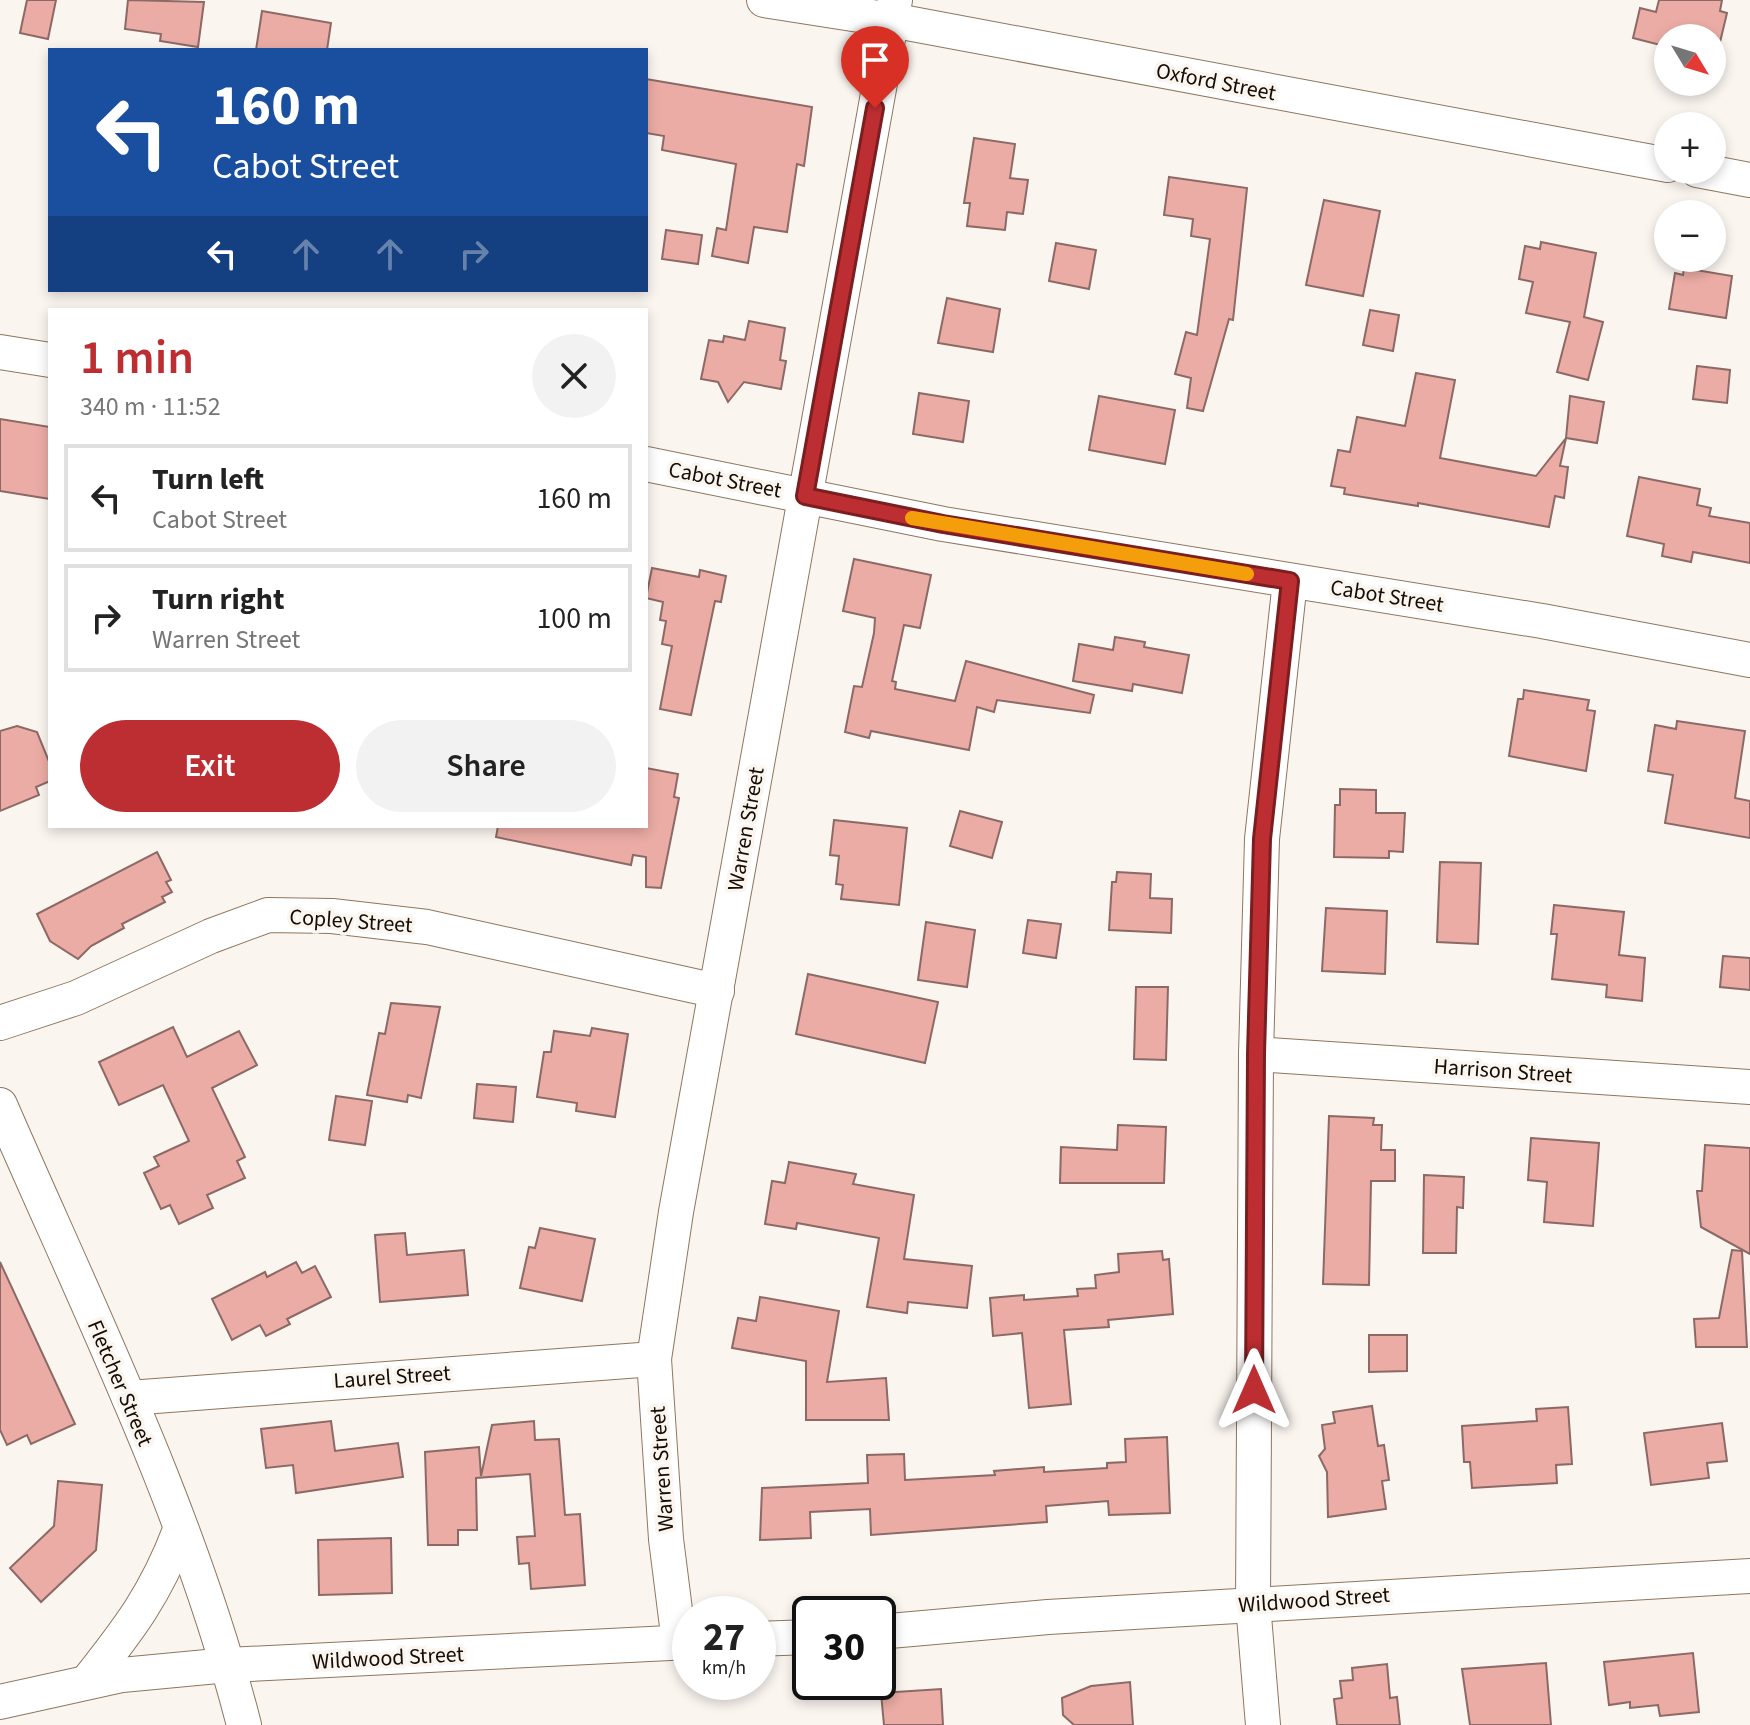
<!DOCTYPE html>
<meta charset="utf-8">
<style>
:root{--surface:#fff;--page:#f2f2f2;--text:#222;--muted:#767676;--line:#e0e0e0;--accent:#bd2e32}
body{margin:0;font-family:"Source Sans 3",sans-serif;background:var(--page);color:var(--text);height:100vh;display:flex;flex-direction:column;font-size:30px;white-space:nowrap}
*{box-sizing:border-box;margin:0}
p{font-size:26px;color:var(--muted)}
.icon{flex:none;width:44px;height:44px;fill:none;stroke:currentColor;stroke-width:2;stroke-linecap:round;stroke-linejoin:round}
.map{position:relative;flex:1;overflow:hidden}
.details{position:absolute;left:48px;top:308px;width:600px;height:520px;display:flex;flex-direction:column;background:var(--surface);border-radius:0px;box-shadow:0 4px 12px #0003}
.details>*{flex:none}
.top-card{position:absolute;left:48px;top:48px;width:600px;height:244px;border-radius:0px;box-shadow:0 4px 12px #0003;background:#1a4fa0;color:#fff;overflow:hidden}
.needle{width:52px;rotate:128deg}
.buttons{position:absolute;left:1654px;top:24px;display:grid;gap:16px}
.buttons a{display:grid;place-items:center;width:72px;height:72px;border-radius:50%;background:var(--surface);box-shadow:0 4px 12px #0003;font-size:40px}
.speed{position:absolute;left:672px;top:1596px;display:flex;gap:16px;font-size:40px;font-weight:700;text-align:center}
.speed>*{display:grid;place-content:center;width:104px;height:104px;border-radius:50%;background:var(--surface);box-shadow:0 4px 12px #0003;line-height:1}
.speed small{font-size:20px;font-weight:400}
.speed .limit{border:4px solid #111;border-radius:12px;background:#fff;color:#111}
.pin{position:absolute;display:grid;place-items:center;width:68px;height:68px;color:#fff;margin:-82px -34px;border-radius:50% 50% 50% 0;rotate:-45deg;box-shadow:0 0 8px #0007}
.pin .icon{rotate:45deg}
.me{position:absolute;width:88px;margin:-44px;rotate:0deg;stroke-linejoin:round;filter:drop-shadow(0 0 6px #0008)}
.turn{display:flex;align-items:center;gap:28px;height:168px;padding:0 32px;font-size:36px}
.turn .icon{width:104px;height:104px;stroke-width:2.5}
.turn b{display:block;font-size:56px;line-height:68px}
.lanes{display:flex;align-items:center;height:76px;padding:0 32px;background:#0003;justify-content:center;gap:40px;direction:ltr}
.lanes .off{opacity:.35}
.round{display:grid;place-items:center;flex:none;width:84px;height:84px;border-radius:42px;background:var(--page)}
.head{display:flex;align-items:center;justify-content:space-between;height:136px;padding:0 32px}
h1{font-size:48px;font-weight:600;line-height:60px;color:var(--accent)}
.cta{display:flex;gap:16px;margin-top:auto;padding:16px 32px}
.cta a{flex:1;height:92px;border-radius:48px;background:var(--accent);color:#fff;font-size:32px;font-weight:600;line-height:92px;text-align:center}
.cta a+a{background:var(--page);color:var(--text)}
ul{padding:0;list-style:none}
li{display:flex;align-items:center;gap:24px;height:108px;margin:0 16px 12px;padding:0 16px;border:4px solid var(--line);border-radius:0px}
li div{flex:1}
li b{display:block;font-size:30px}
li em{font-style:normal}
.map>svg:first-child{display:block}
.building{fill:#ebaca5;stroke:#8c6965;stroke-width:2}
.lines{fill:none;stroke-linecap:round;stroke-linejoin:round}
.minor-casing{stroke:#8e765f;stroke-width:36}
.minor{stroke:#fff;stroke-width:34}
.route-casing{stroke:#7b1e20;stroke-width:20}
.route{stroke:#bd2e32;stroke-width:14}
.slow{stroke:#f59e0b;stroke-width:14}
.labels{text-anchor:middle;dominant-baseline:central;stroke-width:7;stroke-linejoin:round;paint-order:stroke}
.street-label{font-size:22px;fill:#150c04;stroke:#fbf5f0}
</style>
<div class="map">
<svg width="1750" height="1725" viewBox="0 0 1750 1725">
<rect width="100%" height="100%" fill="#fbf5f0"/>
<!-- building -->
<g class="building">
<path d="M27,0H56L48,39L20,33Z"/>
<path d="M128,0L204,2L198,47L160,41L161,34L125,29Z"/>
<path d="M1659,0H1722L1720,11L1727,13L1716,59L1712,58V38H1668V47L1633,38L1640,8L1656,12Z"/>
<path d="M262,11L331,23L327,50H256Z"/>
<path d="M646,79L812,107L804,166L797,164L787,232L754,227L748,263L712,256L717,228L726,230L736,164L662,150L664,136L646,133Z"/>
<path d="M974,138L1015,144L1010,178L1028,180L1023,214L1007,212L1005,230L967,226L970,203H964Z"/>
<path d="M1169,177L1247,188L1233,320L1229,319L1203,411L1187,408L1191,378L1175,374L1186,332L1197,335L1210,239L1191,236L1193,219L1164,215Z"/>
<path d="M1324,200L1380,211L1363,296L1306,285Z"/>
<path d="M666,230L702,235L698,264L662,259Z"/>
<path d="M1541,242L1596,253L1584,317L1603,322L1588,380L1557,372L1570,322L1526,313L1533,282L1519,279L1525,246L1540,249Z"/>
<path d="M1056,243L1096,250L1089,289L1049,281Z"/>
<path d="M1684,268L1732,276L1726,318L1669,309L1675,273L1683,275Z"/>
<path d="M947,298L1000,309L993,352L938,343Z"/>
<path d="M1370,310L1399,315L1393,351L1363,345Z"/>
<path d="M749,321L785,328L780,360L786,361L781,389L744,382L728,402L718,382L701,379L709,340L723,342L724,336L745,340Z"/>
<path d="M1697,366L1730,370L1727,403L1693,399Z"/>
<path d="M1416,373L1455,380L1440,458L1536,476L1566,438L1570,396L1604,402L1597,443L1566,438L1560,466L1568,467L1564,498L1555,496L1549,527L1418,503V506L1344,494L1345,488L1331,486L1338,450L1350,452L1357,417L1405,426Z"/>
<path d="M919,393L969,401L963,442L913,434Z"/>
<path d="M1099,396L1175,410L1165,464L1089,450Z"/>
<path d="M0,419L50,427V499L0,491Z"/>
<path d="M1639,477L1700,489L1697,505L1711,508L1709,516L1750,523V563L1693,552L1691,562L1662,556L1664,544L1627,536Z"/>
<path d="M854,559L931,575L920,628L904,625L892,681L896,682L895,689L955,701L966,661L1094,695L1090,713L997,700L994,712L977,707L969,750L871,731L869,738L845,732L854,686L862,687L874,633L875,618L843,611Z"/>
<path d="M652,568L699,577L700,570L726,576L721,602L715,601L691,715L660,709L672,646L662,644L666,621L660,620L663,602L646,598Z"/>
<path d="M1115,637L1145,642L1144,647L1189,655L1182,693L1133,684L1132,691L1073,681L1079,644L1113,650Z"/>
<path d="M1524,690L1589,700L1587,710L1595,711L1586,771L1509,756L1518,699H1523Z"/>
<path d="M1677,721L1745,731L1735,798L1750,801V838L1665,823L1673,775L1648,771L1655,725L1676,729Z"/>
<path d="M17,726L37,732L50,764V781L36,787L39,795L0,811V731Z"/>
<path d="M646,768L678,774L674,797L679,798L661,888L646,887V857L633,855L631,865L496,837L498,826H646Z"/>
<path d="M1340,789L1376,790V813H1405L1403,852L1389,851V858L1334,857L1335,805H1340Z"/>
<path d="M960,811L1002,822L992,858L950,846Z"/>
<path d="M834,820L907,828L899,905L841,899L843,885L836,884L839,856L830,855Z"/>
<path d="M157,852L171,880L166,882L172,892L162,897L165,902L122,924L124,928L91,946L78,959L50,941L37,914Z"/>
<path d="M1440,862L1481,863L1478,944L1437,942Z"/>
<path d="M1117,872L1151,874L1150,898L1172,899L1171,933L1109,930L1112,882H1116Z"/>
<path d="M1554,905L1624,912L1619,955L1645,958L1642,1001L1606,997L1607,985L1552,979L1557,934H1551Z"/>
<path d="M1326,908L1387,911L1385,974L1322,971Z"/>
<path d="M1028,920L1061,924L1056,958L1023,953Z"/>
<path d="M926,922L975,930L967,987L918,980Z"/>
<path d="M1723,956L1750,958V990L1720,987Z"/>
<path d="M808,974L938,1002L925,1063L796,1034Z"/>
<path d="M1136,987H1168L1166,1060L1134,1059Z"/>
<path d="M391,1003L440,1007L421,1098L408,1095L407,1102L367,1095L379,1033L385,1034Z"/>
<path d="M173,1027L187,1057L239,1031L257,1065L212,1088L245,1157L237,1161L245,1178L207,1195L213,1208L179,1224L170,1205L161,1209L144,1173L159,1166L154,1157L189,1141L163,1085L119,1105L99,1062Z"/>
<path d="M592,1028L628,1034L615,1117L576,1111L577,1103L537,1097L544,1052H551L554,1031L590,1036Z"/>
<path d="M477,1084L516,1087L513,1122L474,1118Z"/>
<path d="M336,1096L372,1101L365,1145L329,1140Z"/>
<path d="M1329,1116L1374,1118L1373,1125H1382L1381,1150H1395V1181H1371L1369,1285L1323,1284Z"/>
<path d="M1118,1125L1166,1127L1164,1183H1060L1061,1147L1117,1150Z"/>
<path d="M1531,1138L1599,1143L1593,1226L1544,1222L1547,1182L1528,1180Z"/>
<path d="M1705,1145L1750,1148V1254L1701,1227L1697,1191H1702Z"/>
<path d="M789,1162L856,1174L853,1184L914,1195L904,1259L972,1266L967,1308L908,1302L907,1313L867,1307L879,1238L797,1223L796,1229L765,1224L772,1181L785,1183Z"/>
<path d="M1424,1175L1464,1177L1463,1208L1457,1207L1456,1253H1423Z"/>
<path d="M540,1228L595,1239L582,1301L520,1288L529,1247L535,1248Z"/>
<path d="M405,1233L407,1255L464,1250L468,1295L380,1302L375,1235Z"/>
<path d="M1732,1250L1742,1251L1747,1347H1696L1694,1319L1719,1318Z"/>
<path d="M1162,1251L1163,1260L1169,1259L1173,1314L1108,1320L1109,1327L1064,1330L1071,1404L1029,1408L1022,1333L993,1336L990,1298L1024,1295V1300L1078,1296L1077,1289L1096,1288L1095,1275L1119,1272L1118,1254Z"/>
<path d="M0,1262L75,1424L31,1444L27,1435L7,1445L0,1430Z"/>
<path d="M296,1262L302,1273L315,1266L331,1297L287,1319L290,1324L266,1336L260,1325L232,1340L212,1299L265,1272L267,1277Z"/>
<path d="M760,1297L839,1311L827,1382L886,1378L889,1420H806V1361L732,1348L738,1318L756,1321Z"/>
<path d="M1369,1335H1407V1371L1369,1372Z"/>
<path d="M1372,1406L1378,1446L1384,1445L1389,1480L1382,1481L1386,1509L1328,1517L1327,1472L1319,1456L1325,1449L1322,1425L1335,1423L1333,1412Z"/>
<path d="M1568,1407L1572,1464L1556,1465L1557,1483L1472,1488L1470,1462H1464L1462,1426L1537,1421L1536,1409Z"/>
<path d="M331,1421L335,1451L398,1443L403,1477L296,1493L293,1465L266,1468L261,1429Z"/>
<path d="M534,1421L535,1440L559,1439L565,1515L580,1514L585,1585L531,1589L529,1563L519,1564L517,1537L535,1536L530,1474L476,1478L477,1530H458V1545H428L425,1452L479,1447L481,1476L492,1425Z"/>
<path d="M1722,1423L1727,1461L1707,1463L1709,1478L1651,1485L1644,1433Z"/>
<path d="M1167,1437L1170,1513L1109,1515L1108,1501L1046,1506L1047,1522L871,1535L870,1509L810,1512L811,1538L760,1540L762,1488L868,1483L867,1455L904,1454L905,1480L995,1475L994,1471L1044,1467V1472L1107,1468V1463L1126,1462L1125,1439Z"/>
<path d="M58,1481L102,1485L96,1550L41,1602L10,1568L54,1526Z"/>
<path d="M391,1538L392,1593L319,1595L318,1540Z"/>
<path d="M1693,1653L1699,1712L1660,1716L1658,1705L1630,1708V1702L1609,1705L1604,1662Z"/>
<path d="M1546,1663L1551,1725H1470L1462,1669Z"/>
<path d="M1387,1664L1390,1698L1397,1697L1400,1725H1337L1334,1699L1342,1698L1340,1681L1353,1680L1352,1668Z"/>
<path d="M1130,1682L1133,1725H1074L1063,1715L1062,1698L1091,1686Z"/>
<path d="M941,1689L943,1725H884L881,1693Z"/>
</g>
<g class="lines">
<!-- minor casing -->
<g class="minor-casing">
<g id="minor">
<path d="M764,0L891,20L1668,165"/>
<path d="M1697,170L1750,180"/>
<path d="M0,352L50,360"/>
<path d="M646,464L943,524L1542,621L1750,660"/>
<path d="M0,1023L76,998L211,936L268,915L332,916L427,927L717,991"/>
<path d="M1256,1054L1750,1087"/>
<path d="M0,1105C88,1308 189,1510 244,1725"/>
<path d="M129,1398L654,1359"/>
<path d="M878,1632L1048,1617L1750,1576"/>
<path d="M758,1639L810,1637"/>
<path d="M679,1642L666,1539L654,1359L676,1212L895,0"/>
<path d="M87,1682C129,1629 156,1594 180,1530"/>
<path d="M0,1702L122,1675L228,1665L690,1642"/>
<path d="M1263,1725L1253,1604L1256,1054L1262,839L1290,581"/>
</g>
</g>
<!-- minor -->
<use href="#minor" class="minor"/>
</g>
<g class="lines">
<!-- route casing -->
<g class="route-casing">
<path id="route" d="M875,108L805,496L943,524L1290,581L1262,839L1256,1054L1254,1390"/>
</g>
<!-- route -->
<use href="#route" class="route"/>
<!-- slow -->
<path class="slow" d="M912,518L1247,574"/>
</g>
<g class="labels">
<!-- street labels -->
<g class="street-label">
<text transform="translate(1216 82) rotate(11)">Oxford Street</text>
<text transform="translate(725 480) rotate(11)">Cabot Street</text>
<text transform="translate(1387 596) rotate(9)">Cabot Street</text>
<text transform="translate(746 829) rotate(-80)">Warren Street</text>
<text transform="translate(351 921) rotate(4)">Copley Street</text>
<text transform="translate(1503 1071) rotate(4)">Harrison Street</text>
<text transform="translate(392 1377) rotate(-4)">Laurel Street</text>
<text transform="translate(120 1383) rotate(67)">Fletcher Street</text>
<text transform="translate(662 1469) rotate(-94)">Warren Street</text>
<text transform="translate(1314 1600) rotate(-4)">Wildwood Street</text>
<text transform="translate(388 1658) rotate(-3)">Wildwood Street</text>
</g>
</g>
</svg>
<div class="buttons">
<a><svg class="needle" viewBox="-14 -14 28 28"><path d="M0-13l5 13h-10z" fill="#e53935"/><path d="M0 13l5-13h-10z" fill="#767676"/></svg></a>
<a>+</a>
<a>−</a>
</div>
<div class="speed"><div>27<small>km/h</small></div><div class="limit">30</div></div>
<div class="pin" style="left:875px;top:108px;background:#d93025"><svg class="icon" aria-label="arrive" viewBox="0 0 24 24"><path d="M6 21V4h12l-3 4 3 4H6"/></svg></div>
<svg class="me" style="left:1254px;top:1390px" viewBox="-20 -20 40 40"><path d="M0-17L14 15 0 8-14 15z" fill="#bd2e32" stroke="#fff" stroke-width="4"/></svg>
<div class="top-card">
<div class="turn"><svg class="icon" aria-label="left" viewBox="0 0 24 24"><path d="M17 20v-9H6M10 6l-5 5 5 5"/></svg><div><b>160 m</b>Cabot Street</div></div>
<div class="lanes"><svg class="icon" aria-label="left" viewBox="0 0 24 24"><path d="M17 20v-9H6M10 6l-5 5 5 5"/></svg><svg class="icon off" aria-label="ahead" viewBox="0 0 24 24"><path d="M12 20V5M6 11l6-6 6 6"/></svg><svg class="icon off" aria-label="ahead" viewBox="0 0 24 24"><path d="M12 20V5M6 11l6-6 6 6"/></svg><svg class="icon off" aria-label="right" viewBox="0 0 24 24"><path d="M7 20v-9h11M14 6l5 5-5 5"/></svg></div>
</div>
<section class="details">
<div class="head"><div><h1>1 min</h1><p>340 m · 11:52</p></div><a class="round"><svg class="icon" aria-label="close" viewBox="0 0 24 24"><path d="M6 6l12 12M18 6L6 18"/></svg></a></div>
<ul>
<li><svg class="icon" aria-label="left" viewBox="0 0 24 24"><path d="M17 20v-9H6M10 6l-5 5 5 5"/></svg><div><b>Turn left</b><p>Cabot Street</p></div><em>160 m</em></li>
<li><svg class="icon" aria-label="right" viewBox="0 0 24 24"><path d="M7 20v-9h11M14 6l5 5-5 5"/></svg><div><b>Turn right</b><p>Warren Street</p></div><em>100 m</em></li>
</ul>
<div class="cta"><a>Exit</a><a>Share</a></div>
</section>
</div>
